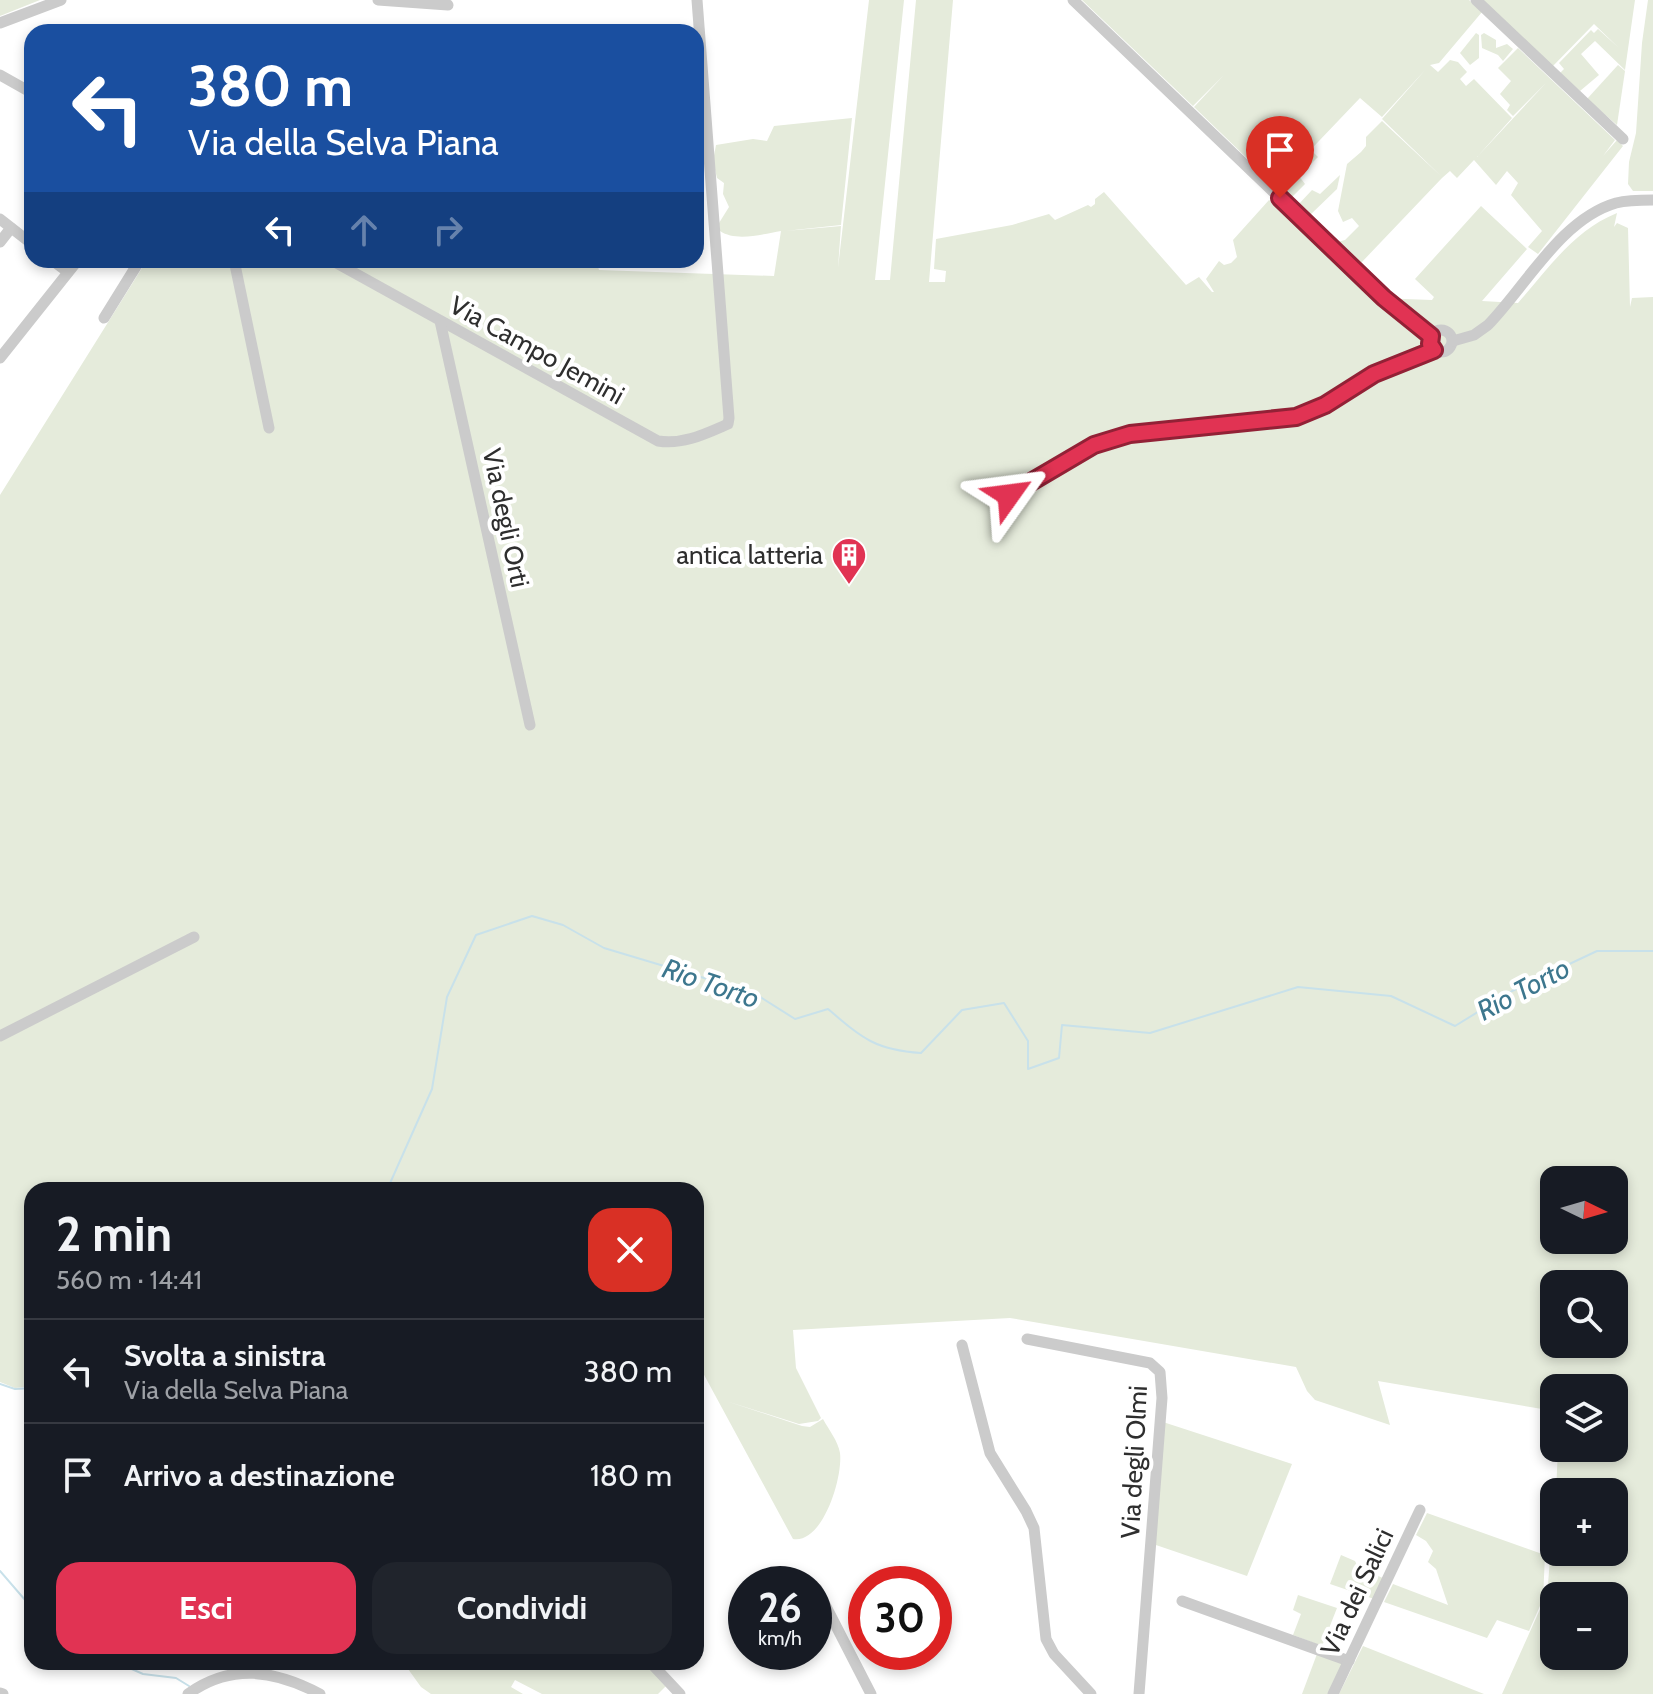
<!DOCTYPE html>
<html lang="it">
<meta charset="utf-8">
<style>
:root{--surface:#171b24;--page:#20242c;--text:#f1f3f6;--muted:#9ea1a6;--line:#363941;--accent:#e13353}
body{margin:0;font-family:Cabin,sans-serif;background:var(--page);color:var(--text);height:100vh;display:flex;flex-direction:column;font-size:30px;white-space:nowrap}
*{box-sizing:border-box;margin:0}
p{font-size:26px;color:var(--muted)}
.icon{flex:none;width:44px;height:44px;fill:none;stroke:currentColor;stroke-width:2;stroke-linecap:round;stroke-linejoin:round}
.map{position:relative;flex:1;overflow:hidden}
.drawer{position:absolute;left:24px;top:1182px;width:680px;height:488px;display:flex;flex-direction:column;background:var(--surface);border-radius:24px;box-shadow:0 4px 12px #0003}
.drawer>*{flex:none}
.top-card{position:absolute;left:24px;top:24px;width:680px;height:244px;border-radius:24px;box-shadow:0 4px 12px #0003;background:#1a4fa0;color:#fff;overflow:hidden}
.needle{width:52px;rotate:95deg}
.tools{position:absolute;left:1540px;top:1166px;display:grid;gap:16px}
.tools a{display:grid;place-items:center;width:88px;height:88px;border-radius:16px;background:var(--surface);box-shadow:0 4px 12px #0003;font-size:40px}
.speed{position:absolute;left:728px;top:1566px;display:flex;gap:16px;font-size:40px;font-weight:700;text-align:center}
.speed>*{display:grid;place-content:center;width:104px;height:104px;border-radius:50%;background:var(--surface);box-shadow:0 4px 12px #0003;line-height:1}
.speed small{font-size:20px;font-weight:400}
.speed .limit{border:12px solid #d22;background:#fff;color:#111}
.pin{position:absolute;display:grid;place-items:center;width:68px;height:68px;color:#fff;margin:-82px -34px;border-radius:50% 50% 50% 0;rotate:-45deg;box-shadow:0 0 8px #0007}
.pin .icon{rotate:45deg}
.me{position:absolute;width:88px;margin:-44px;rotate:59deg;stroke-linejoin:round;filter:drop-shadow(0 0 6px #0008)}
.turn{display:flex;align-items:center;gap:28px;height:168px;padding:0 32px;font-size:36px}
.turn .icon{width:104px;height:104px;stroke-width:2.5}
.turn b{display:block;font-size:56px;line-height:68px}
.lanes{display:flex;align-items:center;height:76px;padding:0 32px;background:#0003;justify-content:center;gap:40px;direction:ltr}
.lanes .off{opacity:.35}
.round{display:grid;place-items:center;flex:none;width:84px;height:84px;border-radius:24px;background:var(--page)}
.head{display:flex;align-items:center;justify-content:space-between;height:136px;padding:0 32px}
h1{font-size:48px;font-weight:700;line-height:60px}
.primary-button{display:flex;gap:16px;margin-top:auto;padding:16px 32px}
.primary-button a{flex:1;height:92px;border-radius:24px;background:var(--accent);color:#fff;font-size:32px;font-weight:700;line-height:92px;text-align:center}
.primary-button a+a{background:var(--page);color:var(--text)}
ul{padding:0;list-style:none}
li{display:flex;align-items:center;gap:24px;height:104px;padding:0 32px;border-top:2px solid var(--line)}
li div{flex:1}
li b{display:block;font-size:30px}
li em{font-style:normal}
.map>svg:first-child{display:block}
.green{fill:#e5ebdb;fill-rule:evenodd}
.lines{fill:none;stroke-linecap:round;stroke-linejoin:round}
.stream{stroke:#c8e1ea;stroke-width:2}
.minor{stroke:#cbcbcb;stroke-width:11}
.route-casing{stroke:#922136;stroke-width:20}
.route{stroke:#e13353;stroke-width:14}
.labels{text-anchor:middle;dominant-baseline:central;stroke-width:8;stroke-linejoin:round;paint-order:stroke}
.street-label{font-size:26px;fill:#2e2e2e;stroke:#fff}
.poi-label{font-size:26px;fill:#2e2e2e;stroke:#fff;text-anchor:end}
.water-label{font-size:28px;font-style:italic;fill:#3d778e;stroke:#fff}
</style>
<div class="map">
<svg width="1653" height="1694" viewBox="0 0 1653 1694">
<rect width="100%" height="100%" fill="#fff"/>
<!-- green -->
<g class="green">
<path d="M0,0H40L0,16Z"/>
<path d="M869,0H904L875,280H890L916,0H953L929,282H945L946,271L934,269L936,239L1012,225L1049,214L1055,220L1088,205L1091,207L1095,204V199L1104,192L1186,285L1199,277L1212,292H1214L1206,279L1219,261L1224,265L1231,263L1237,257L1233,240L1269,200L1378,298L1432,300L1434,297L1415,279L1481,206L1527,249L1482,301L1518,303C1549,268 1573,231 1617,213L1614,227L1617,223L1628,228L1630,307L1632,298L1653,297V1694H1502L1545,1598L1548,1584L1554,1509V1552H1614V1492H1556L1558,1448H1614V1388H1554V1411L1378,1381L1390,1425L1315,1400L1307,1391L1296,1367L1010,1318L793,1330L796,1368L821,1418L818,1421L799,1424L726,1401L802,1426L810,1427L823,1419C829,1430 838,1441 840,1453C843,1477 823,1544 793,1539L696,1360V1190H32V1386L15,1388L0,1382V495L147,260H324L430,264V260H509L511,267H516L515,260H596L599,270L774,276L781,231C763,234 736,242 720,231L719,223L729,207L723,194L724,183L717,178L713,161L716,145L753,139L767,141L774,126L852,118L841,225L785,231L841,226L838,268ZM1554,1180H1614V1240H1554ZM1554,1284H1614V1344H1554ZM1554,1596H1614V1656H1554Z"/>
<path d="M1082,0H1469L1482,12L1439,63L1430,65L1438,72L1450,60L1458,62L1467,72L1460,79L1466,86L1474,79L1512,118L1477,157L1546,83L1513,116L1507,110L1510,105L1500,94L1511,81L1498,68L1518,48L1615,140L1603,156L1617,140L1623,146L1538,254L1528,247L1542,231L1511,195L1518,183L1507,171L1496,185L1474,160L1457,178L1450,171L1442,178L1361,263L1337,242L1345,240L1359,226L1352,218L1343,222L1338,211L1347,164L1361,152L1366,146V137L1382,121L1442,177L1382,119L1426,69L1382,117L1360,98L1276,186L1194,107L1224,75L1193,106Z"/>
<path d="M1482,0H1635L1625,70L1595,41L1581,54L1599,75L1580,91L1560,73L1564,69L1559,63L1591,30L1594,33L1598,29L1619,48L1594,24L1552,67Z"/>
<path d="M1648,0H1653V191H1633L1628,184L1629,162L1636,133L1642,43Z"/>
<path d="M1476,33L1479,35V58L1470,65L1460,53Z"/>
<path d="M1484,33L1496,40V48L1507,44L1513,49L1503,61L1498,55L1482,48L1481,35Z"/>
<path d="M1618,65L1625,71L1617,125L1587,99Z"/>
<path d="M1312,151L1318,157L1299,176L1305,184L1291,198L1279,185Z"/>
<path d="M1340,175L1337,189L1309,216L1298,205L1312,190L1320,194Z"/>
<path d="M1163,1422L1292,1464L1247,1576L1153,1544Z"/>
<path d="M1427,1513L1545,1555L1543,1599L1529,1631L1497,1620L1487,1638L1384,1602L1393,1584L1448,1605L1436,1569L1428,1562L1433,1551L1426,1541L1416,1535Z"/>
<path d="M1341,1555L1355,1561L1358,1567L1385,1579L1374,1599L1330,1584Z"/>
<path d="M1298,1595L1337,1608L1322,1646L1293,1635L1301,1614L1293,1610Z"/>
<path d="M1363,1646L1484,1694H1339Z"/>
<path d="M1317,1654L1344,1664L1330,1694H1302Z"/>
<path d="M403,1662H645L666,1686L658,1694H542L515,1680L511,1687L523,1694H431L421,1687Z"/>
</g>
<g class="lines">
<!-- stream -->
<g class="stream">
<path d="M387,1190L432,1089L447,997L476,935L532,916L563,925L604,948L754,993L795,1019L828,1009C862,1038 875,1050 921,1053L962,1010L1004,1003L1028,1041V1069L1059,1058L1062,1025L1150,1033L1298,987L1391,996L1455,1026L1512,991L1597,951H1653"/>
<path d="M0,1384L15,1389L32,1388"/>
<path d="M0,1571L32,1608"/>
<path d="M116,1662L143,1674L176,1678L189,1686"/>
</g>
<!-- minor -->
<g class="minor">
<path d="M378,0L448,5"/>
<path d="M1073,0L1384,298L1431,336"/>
<path d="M1476,0L1623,139"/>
<path d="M0,23L61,0"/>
<path d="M0,75L32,93"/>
<path d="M0,219L32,244"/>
<path d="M0,242L11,228"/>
<path d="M52,260L68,272"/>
<path d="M234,260L269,428"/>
<path d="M331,260L658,441C683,445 705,434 728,424L729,418L697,0"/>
<path d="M104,318L140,260"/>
<path d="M440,321L530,725"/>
<circle cx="1441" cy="341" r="11"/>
<path d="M1453,341L1474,335L1488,325C1526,286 1561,219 1616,203C1628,200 1641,200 1653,200"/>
<path d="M0,358L78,260"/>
<path d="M1009,495L1094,445L1125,435L1296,417L1325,405L1374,374L1434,350"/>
<path d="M0,1036L194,937"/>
<path d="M1027,1339L1150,1363L1160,1372L1162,1398L1139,1694"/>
<path d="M962,1345L990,1453L1026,1511L1034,1528L1046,1639L1054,1654L1091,1694"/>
<path d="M817,1589L871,1694"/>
<path d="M1182,1601L1349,1661"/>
<path d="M650,1662L680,1694"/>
<path d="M0,1693L3,1694"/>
<path d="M188,1694C231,1663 275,1670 320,1694"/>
<path d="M1333,1694L1420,1510"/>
</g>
</g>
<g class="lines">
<!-- route casing -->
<g class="route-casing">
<path id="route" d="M1009,495L1094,445L1130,434L1296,417L1325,405L1374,374L1434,350L1430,344L1431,336L1384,298L1280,198"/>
</g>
<!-- route -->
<use href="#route" class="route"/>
</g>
<!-- icons -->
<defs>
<g id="building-pin" transform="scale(1.8)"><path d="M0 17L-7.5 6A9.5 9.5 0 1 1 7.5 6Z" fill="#e13353" stroke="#fff"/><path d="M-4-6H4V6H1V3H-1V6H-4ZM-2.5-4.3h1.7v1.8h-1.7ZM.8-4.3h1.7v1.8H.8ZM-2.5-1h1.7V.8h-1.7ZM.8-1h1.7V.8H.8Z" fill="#fff"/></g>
</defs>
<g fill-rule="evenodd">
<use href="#building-pin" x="849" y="555"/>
</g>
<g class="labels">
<!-- street labels -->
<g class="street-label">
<text transform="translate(537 350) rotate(29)">Via Campo Jemini</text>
<text transform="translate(506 518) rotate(78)">Via degli Orti</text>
<text transform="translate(1134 1462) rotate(-87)">Via degli Olmi</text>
<text transform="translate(1357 1592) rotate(-65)">Via dei Salici</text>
</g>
<!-- poi labels -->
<g class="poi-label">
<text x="823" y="555">antica latteria</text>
</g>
<!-- water labels -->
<g class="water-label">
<text transform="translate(711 983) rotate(19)">Rio Torto</text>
<text transform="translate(1523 989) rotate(-28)">Rio Torto</text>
</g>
</g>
</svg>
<div class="tools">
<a><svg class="needle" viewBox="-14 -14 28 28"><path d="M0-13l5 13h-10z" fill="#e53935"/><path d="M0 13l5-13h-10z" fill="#9ea1a6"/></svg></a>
<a><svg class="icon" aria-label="search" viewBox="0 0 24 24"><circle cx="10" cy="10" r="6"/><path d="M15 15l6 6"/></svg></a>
<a><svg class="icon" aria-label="layers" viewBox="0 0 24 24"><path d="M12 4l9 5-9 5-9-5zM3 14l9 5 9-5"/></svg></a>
<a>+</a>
<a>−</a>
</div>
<div class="speed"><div>26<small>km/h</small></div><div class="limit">30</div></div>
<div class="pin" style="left:1280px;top:198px;background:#d93025"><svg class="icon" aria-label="arrive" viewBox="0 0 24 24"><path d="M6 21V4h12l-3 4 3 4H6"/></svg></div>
<svg class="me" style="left:1009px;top:495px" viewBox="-20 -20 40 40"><path d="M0-17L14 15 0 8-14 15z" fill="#e13353" stroke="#fff" stroke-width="4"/></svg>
<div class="top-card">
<div class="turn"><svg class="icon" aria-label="left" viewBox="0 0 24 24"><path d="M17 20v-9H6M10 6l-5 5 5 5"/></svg><div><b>380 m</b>Via della Selva Piana</div></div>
<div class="lanes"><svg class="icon" aria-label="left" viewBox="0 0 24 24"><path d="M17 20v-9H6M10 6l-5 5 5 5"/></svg><svg class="icon off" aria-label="ahead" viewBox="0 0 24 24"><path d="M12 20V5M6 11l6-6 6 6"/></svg><svg class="icon off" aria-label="right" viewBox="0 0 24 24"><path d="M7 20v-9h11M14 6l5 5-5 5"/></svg></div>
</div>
<section class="drawer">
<div class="head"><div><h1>2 min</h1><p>560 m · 14:41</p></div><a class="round" style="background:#d93025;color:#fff"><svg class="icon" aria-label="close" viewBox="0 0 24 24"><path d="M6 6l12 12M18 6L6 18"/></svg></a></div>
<ul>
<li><svg class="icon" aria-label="left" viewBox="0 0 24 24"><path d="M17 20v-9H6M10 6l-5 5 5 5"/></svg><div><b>Svolta a sinistra</b><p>Via della Selva Piana</p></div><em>380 m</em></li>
<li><svg class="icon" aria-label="arrive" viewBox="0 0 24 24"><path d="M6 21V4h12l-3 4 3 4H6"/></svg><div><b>Arrivo a destinazione</b></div><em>180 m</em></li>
</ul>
<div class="primary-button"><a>Esci</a><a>Condividi</a></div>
</section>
</div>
